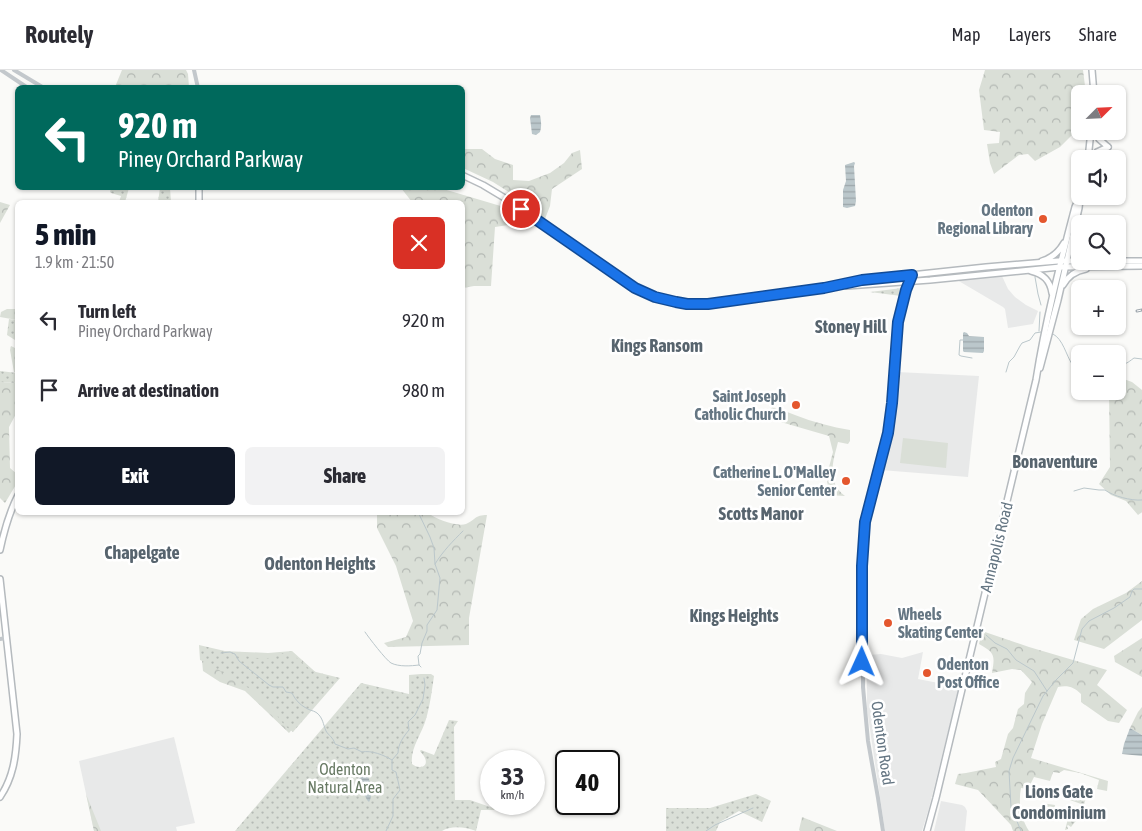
<!DOCTYPE html>
<meta charset="utf-8">
<style>
:root{--surface:#fff;--page:#f2f2f3;--text:#2b2b33;--muted:#7c7c81;--line:#e1e1e2;--accent:#111827}
body{margin:0;font-family:"Asap Condensed",sans-serif;background:var(--page);color:var(--text);height:100vh;display:flex;flex-direction:column;font-size:19px;white-space:nowrap}
*{box-sizing:border-box;margin:0}
p{font-size:16px;color:var(--muted)}
.icon{flex:none;width:28px;height:28px;fill:none;stroke:currentColor;stroke-width:2;stroke-linecap:round;stroke-linejoin:round}
.map{position:relative;flex:1;overflow:hidden}
.side{position:absolute;left:15px;top:130px;width:450px;height:315px;display:flex;flex-direction:column;background:var(--surface);border-radius:8px;box-shadow:0 1px 4px #0004}
.side>*{flex:none}
.top-card{position:absolute;left:15px;top:15px;width:450px;height:105px;border-radius:8px;box-shadow:0 1px 4px #0004;background:#00695c;color:#fff;overflow:hidden}
.needle{width:32px;rotate:66deg}
.tools{position:absolute;left:1071px;top:15px;display:grid;gap:10px}
.tools a{display:grid;place-items:center;width:55px;height:55px;border-radius:8px;background:var(--surface);box-shadow:0 1px 4px #0004;font-size:25px}
.speed{position:absolute;left:480px;top:680px;display:flex;gap:10px;font-size:25px;font-weight:700;text-align:center}
.speed>*{display:grid;place-content:center;width:65px;height:65px;border-radius:50%;background:var(--surface);box-shadow:0 1px 4px #0004;line-height:1}
.speed small{font-size:12px;font-weight:400}
.speed .limit{border:2px solid #111;border-radius:8px;background:#fff;color:#111}
.pin{position:absolute;display:grid;place-items:center;width:42px;height:42px;color:#fff;margin:-21px;border:2px solid #fff;border-radius:50%;box-shadow:0 1px 5px #0007}
.me{position:absolute;width:55px;margin:-28px;rotate:1deg;stroke-linejoin:round;filter:drop-shadow(0 0 4px #0008)}
.turn{display:flex;align-items:center;gap:18px;height:105px;padding:0 20px;font-size:22px}
.turn .icon{width:65px;height:65px;stroke-width:2.5}
.turn b{display:block;font-size:35px;line-height:42px}
.round{display:grid;place-items:center;flex:none;width:52px;height:52px;border-radius:8px;background:var(--page)}
.overview{display:flex;align-items:center;justify-content:space-between;height:85px;padding:0 20px}
h1{font-size:30px;font-weight:800;line-height:38px;color:var(--accent)}
.cta{display:flex;gap:10px;margin-top:auto;padding:10px 20px}
.cta a{flex:1;height:58px;border-radius:8px;background:var(--accent);color:#fff;font-size:20px;font-weight:800;line-height:58px;text-align:center}
.cta a+a{background:var(--page);color:var(--text)}
ul{padding:0;list-style:none}
li{display:flex;align-items:center;gap:15px;height:70px;padding:0 20px}
li div{flex:1}
li b{display:block;font-size:19px}
li em{font-style:normal}
header{display:flex;align-items:center;gap:30px;box-sizing:border-box;height:70px;padding:0 25px;background:var(--surface);border-bottom:1px solid var(--line)}
header strong{font-size:24px}
nav{display:flex;gap:28px;margin-inline-start:auto;font-size:18px}
.map>svg:first-child{display:block}
.built{fill:#e8e9e9}
.grass{fill:url(#grass-tufts)}
.forest{fill:url(#forest-crowns)}
.park{fill:url(#park-dots)}
.pitch{fill:#dadfd7}
.water{fill:url(#water-rules)}
.lines{fill:none;stroke-linecap:round;stroke-linejoin:round}
.stream{stroke:#bbc7cb;stroke-width:1}
.major-casing{stroke:#b5babe;stroke-width:8}
.minor{stroke:#c3c8cc;stroke-width:4}
.major{stroke:#fff;stroke-width:5}
.rail-casing{stroke:#a2aab0;stroke-width:3}
.rail{stroke:#fff;stroke-width:1;stroke-dasharray:4;stroke-linecap:butt}
.route-casing{stroke:#114b97;stroke-width:12}
.route{stroke:#1a73e8;stroke-width:9}
.poi-dot{fill:#e4572e;stroke:#fff;stroke-width:2}
.labels{text-anchor:middle;dominant-baseline:central;stroke-width:5;stroke-linejoin:round;paint-order:stroke}
.poi-label{font-size:16px;font-weight:bold;fill:#657683;stroke:#fff;text-anchor:end}
.street-label{font-size:16px;fill:#657683;stroke:#fff}
.park-label{font-size:16px;fill:#687a64;stroke:#fff}
.neighbourhood-label{font-size:18px;font-weight:bold;fill:#57646e;stroke:#fff}
</style>
<header>
<strong>Routely</strong>
<nav><a>Map</a><a>Layers</a><a>Share</a></nav>
</header>
<div class="map">
<svg width="1142" height="761" viewBox="0 0 1142 761">
<defs>
<pattern id="grass-tufts" width="24" height="20" patternUnits="userSpaceOnUse" patternTransform="scale(1.25)"><rect width="24" height="20" fill="#dadfd7"/><path d="M3 7l-1-3M5 7V3M7 7l1-3M15 17l-1-3M17 17v-4M19 17l1-3" fill="none" stroke="#b4b9b4"/></pattern>
<pattern id="forest-crowns" width="20" height="18" patternUnits="userSpaceOnUse" patternTransform="scale(1.25)"><rect width="20" height="18" fill="#dadfd7"/><path d="M2 6a3 3 0 1 1 6 0M12 15a3 3 0 1 1 6 0" fill="none" stroke="#b4b9b4"/></pattern>
<pattern id="park-dots" width="8" height="8" patternUnits="userSpaceOnUse" patternTransform="scale(1.25)"><rect width="8" height="8" fill="#dadfd7"/><path d="M2 2h.1M6 6h.1" fill="none" stroke="#b4b9b4" stroke-width="1.8" stroke-linecap="round"/></pattern>
<pattern id="water-rules" width="6" height="5" patternUnits="userSpaceOnUse" patternTransform="scale(1.25)"><rect width="6" height="5" fill="#bbc7cb"/><path d="M0 2.5h6" fill="none" stroke="#9ca6aa"/></pattern>
</defs>
<rect width="100%" height="100%" fill="#fafaf8"/>
<!-- built -->
<g class="built">
<path d="M1000,205L1002,206L1008,219L1015,227L1026,235L1038,241L1033,254L1008,258L1005,239L1003,237L957,210Z"/>
<path d="M897,302L979,306L968,407L881,400L893,356Z"/>
<path d="M923,582L918,609L959,617L929,738L922,761H885L867,639V604L869,585L881,584L902,588Z"/>
<path d="M174,667L195,753L176,757L177,761H94L79,691Z"/>
<path d="M941,731L962,735L965,737L967,741L965,761H934Z"/>
</g>
<!-- grass -->
<path class="grass" d="M1041,733L1055,735L1054,740L1050,739L1049,743L1045,740L1042,741L1040,736Z"/>
<!-- forest -->
<g class="forest">
<path d="M122,0H186L188,4L189,17H115Z"/>
<path d="M985,0H1083L1086,24H1080V61H1081L1072,65L1060,77L1035,91L1028,84L1019,85L994,104L990,93L987,74L999,73L1000,62L984,60L979,20Z"/>
<path d="M463,79H482L495,89L513,95V110L529,111L550,103L564,93L572,83L580,80L582,99L552,119L550,136L545,149L520,129L493,112L463,98Z"/>
<path d="M401,118H440L504,137L534,156L522,158L514,154L495,157L491,216H474L463,218L462,132H412Z"/>
<path d="M0,132L10,135L0,153Z"/>
<path d="M7,239H17V250L0,247L1,242Z"/>
<path d="M11,276L17,279V303L14,302L10,280Z"/>
<path d="M1118,307L1132,312L1142,320V442L1138,445L1126,431L1111,425L1099,414L1110,397L1109,321H1118Z"/>
<path d="M0,312L17,313V342L9,357L10,398L17,404V413L5,433L0,428Z"/>
<path d="M772,337C780,339 787,342 795,345C813,352 832,357 850,360V371L848,374L838,372C833,392 826,411 845,426L827,425L828,401L833,382L829,366L767,348Z"/>
<path d="M377,443H428C436,449 456,457 466,454C475,450 475,445 487,445L469,548V575L388,577L384,573L406,567L413,551L396,496L377,458Z"/>
<path d="M1142,511V550L1104,579L1074,570L1081,549L1093,539L1126,523Z"/>
<path d="M982,561L1029,577L1107,600L1097,615L1127,640L1119,653L1108,651L1081,632V624C1074,617 1068,615 1058,617L1042,654L1031,688L1108,711L1107,721L1097,719L1099,710L1080,703L1064,700L1059,703L1053,702L1050,711L1034,707L1028,719L1021,718C1018,734 1021,748 1029,761H1013L1011,755L978,720L955,714L958,704L966,703L996,697L995,692L1001,689L1008,664L1013,658L1018,639L1024,634L1025,623L1032,612L1021,600L1012,599L992,603C995,585 995,583 979,574Z"/>
<path d="M1142,568V607L1115,592L1114,586Z"/>
<path d="M201,580L268,583L292,581L331,616L289,663L245,621L220,612L203,601Z"/>
<path d="M1142,637V665L1130,658L1138,642Z"/>
<path d="M86,724L101,761H94Z"/>
<path d="M802,747L837,761H800L799,760Z"/>
</g>
<!-- park -->
<g class="park">
<path d="M111,118H129L125,132H119L121,126L111,123L110,122Z"/>
<path d="M160,118H170L171,132H158Z"/>
<path d="M902,218L901,226L870,222Z"/>
<path d="M9,249L17,250V267L15,270L7,265Z"/>
<path d="M0,301L17,303V313L0,312Z"/>
<path d="M199,575L264,590L280,583L292,584L312,601L340,608L293,662L285,656L262,626L209,594L200,590Z"/>
<path d="M421,604H431L434,606C432,620 430,636 426,649C422,664 410,678 412,694C418,699 429,698 425,688C424,685 421,683 420,681L421,680L434,685L449,650L458,651L454,657L455,730H470L496,739L507,738L506,740H481L476,761C466,757 451,755 442,761H235L361,613L409,624V605Z"/>
<path d="M1071,723L1086,727L1084,735L1070,730Z"/>
<path d="M756,724L771,731L762,752L739,741L720,752L716,761H666V738H710Z"/>
<path d="M1067,738L1078,740L1083,742L1081,748L1079,747L1071,757L1068,755L1067,756L1068,759L1065,760L1069,745L1067,744Z"/>
</g>
<!-- pitch -->
<path class="pitch" d="M903,368L948,373L946,398L900,393Z"/>
<!-- water -->
<g class="water">
<path d="M531,45H540C541,51 542,56 540,62L536,65L532,64L530,48Z"/>
<path d="M854,92L855,93L854,96L856,131L855,136L847,138L843,137V120L846,111L845,95Z"/>
<path d="M964,262L967,263L969,266L984,267V281L983,283L964,282L963,281V263Z"/>
<path d="M1130,658L1142,665V686L1122,684L1124,674Z"/>
<path d="M365,706L368,707C371,713 373,726 369,732L367,730L358,710L359,708Z"/>
</g>
<g class="lines">
<!-- stream -->
<g class="stream">
<path d="M1035,207L1038,224L1041,235"/>
<path d="M1039,261L1040,242"/>
<path d="M1053,264C1063,269 1066,285 1072,294L1080,291"/>
<path d="M963,270H960L959,285L961,286L972,288"/>
<path d="M1118,295C1127,294 1127,293 1134,288L1142,289"/>
<path d="M1006,302L1009,292L1014,287L1020,276L1022,273L1030,270L1035,263L1041,262"/>
<path d="M1074,421L1084,418L1099,420H1105C1113,426 1131,431 1142,430"/>
<path d="M418,442L430,467L434,478L435,494L440,508L437,540L427,555V561L422,573L420,584L418,586L419,595L421,597"/>
<path d="M435,494C443,481 453,471 463,461"/>
<path d="M365,562C369,568 386,590 391,593C399,597 411,596 419,595"/>
<path d="M986,565L995,573L1007,579L1016,590L1034,601L1047,621"/>
<path d="M221,583L230,582L235,584L239,591L269,615L273,617H283L286,622L292,623C296,631 301,636 310,640C313,641 314,641 317,643C323,648 323,654 326,661C329,666 333,667 335,674L348,679L354,678L362,682C371,680 384,685 392,690"/>
<path d="M386,761L393,746V729L400,720L396,702L392,700V690L398,683C398,674 404,666 409,660L408,652L415,645L423,629L425,615L424,608"/>
<path d="M706,761L715,755L753,738"/>
<path d="M1021,761L1011,737L1009,701L1013,688L1043,626L1056,610L1073,593L1082,559L1089,551L1114,538L1130,527L1132,521L1134,519H1142"/>
</g>
<!-- major casing -->
<g class="major-casing">
<g id="major">
<path d="M1092,0L1094,24"/>
<path d="M1095,61L1099,69L1108,77"/>
<path d="M1088,89L1091,61"/>
<path d="M1092,89L1097,82L1108,77"/>
<path d="M462,105L483,115L508,130L635,218L645,223L665,230L687,234H708L824,218L864,210L986,197L1058,191H1080"/>
<path d="M199,132V118"/>
<path d="M1077,157L1078,167L1080,174"/>
<path d="M1042,191C1052,188 1059,182 1064,173"/>
<path d="M1118,191H1142"/>
<path d="M1031,201C1043,204 1050,210 1052,223"/>
<path d="M1063,215C1068,206 1075,201 1086,199"/>
<path d="M847,216L930,210L1060,197L1142,196"/>
<path d="M1040,298L1058,230L1079,138L1080,129"/>
<path d="M0,480C4,461 9,443 18,425"/>
<path d="M0,509L17,664C16,687 13,708 0,727"/>
<path d="M927,761L936,728L1036,310C1045,252 1060,194 1075,137L1080,126"/>
</g>
</g>
<!-- minor -->
<g class="minor">
<path d="M1,0L28,18"/>
<path d="M14,0L44,18"/>
<path d="M194,0L198,18"/>
<path d="M0,569L6,568"/>
<path d="M883,761L878,728L868,671L863,617V474L868,441L888,360L892,333L896,267L901,236L905,220L912,205"/>
</g>
<!-- major -->
<use href="#major" class="major"/>
<!-- rail casing -->
<g class="rail-casing">
<path id="rail" d="M1137,241L1142,240"/>
</g>
<!-- rail -->
<use href="#rail" class="rail"/>
</g>
<g class="lines">
<!-- route casing -->
<g class="route-casing">
<path id="route" d="M521,139L635,218L655,227L676,232L687,234H708L824,218L862,210L912,205L906,220L898,252L892,333L888,363L865,452L862,496V592"/>
</g>
<!-- route -->
<use href="#route" class="route"/>
</g>
<!-- markers -->
<g class="poi-dot">
<circle cx="1043" cy="149" r="5"/>
<circle cx="796" cy="335" r="5"/>
<circle cx="846" cy="411" r="5"/>
<circle cx="888" cy="553" r="5"/>
<circle cx="927" cy="603" r="5"/>
</g>
<g class="labels">
<!-- poi labels -->
<g class="poi-label">
<text x="1033" y="140">Odenton<tspan x="1033" dy="18">Regional Library</tspan></text>
<text x="786" y="326">Saint Joseph<tspan x="786" dy="18">Catholic Church</tspan></text>
<text x="836" y="402">Catherine L. O'Malley<tspan x="836" dy="18">Senior Center</tspan></text>
<text x="898" y="544" text-anchor="start">Wheels<tspan x="898" dy="18">Skating Center</tspan></text>
<text x="937" y="594" text-anchor="start">Odenton<tspan x="937" dy="18">Post Office</tspan></text>
</g>
<!-- street labels -->
<g class="street-label">
<text transform="translate(996 477) rotate(-76)">Annapolis Road</text>
<text transform="translate(883 673) rotate(82)">Odenton Road</text>
</g>
<!-- park labels -->
<g class="park-label">
<text x="345" y="699">Odenton<tspan x="345" dy="18">Natural Area</tspan></text>
</g>
<!-- neighbourhood labels -->
<g class="neighbourhood-label">
<text x="851" y="256">Stoney Hill</text>
<text x="657" y="275">Kings Ransom</text>
<text x="1055" y="391">Bonaventure</text>
<text x="761" y="443">Scotts Manor</text>
<text x="142" y="482">Chapelgate</text>
<text x="320" y="493">Odenton Heights</text>
<text x="734" y="545">Kings Heights</text>
<text x="1059" y="721">Lions Gate<tspan x="1059" dy="21">Condominium</tspan></text>
</g>
</g>
</svg>
<div class="tools">
<a><svg class="needle" viewBox="-14 -14 28 28"><path d="M0-13l5 13h-10z" fill="#e53935"/><path d="M0 13l5-13h-10z" fill="#7c7c81"/></svg></a>
<a><svg class="icon" aria-label="sound" viewBox="0 0 24 24"><path d="M4 9h4l5-4v14l-5-4H4zM17 9q2 3 0 6"/></svg></a>
<a><svg class="icon" aria-label="search" viewBox="0 0 24 24"><circle cx="10" cy="10" r="6"/><path d="M15 15l6 6"/></svg></a>
<a>+</a>
<a>−</a>
</div>
<div class="speed"><div>33<small>km/h</small></div><div class="limit">40</div></div>
<div class="pin" style="left:521px;top:139px;background:#d93025"><svg class="icon" aria-label="arrive" viewBox="0 0 24 24"><path d="M6 21V4h12l-3 4 3 4H6"/></svg></div>
<svg class="me" style="left:862px;top:592px" viewBox="-20 -20 40 40"><path d="M0-17L14 15 0 8-14 15z" fill="#1a73e8" stroke="#fff" stroke-width="4"/></svg>
<div class="top-card">
<div class="turn"><svg class="icon" aria-label="left" viewBox="0 0 24 24"><path d="M17 20v-9H6M10 6l-5 5 5 5"/></svg><div><b>920 m</b>Piney Orchard Parkway</div></div>
</div>
<section class="side">
<div class="overview"><div><h1>5 min</h1><p>1.9 km · 21:50</p></div><a class="round" style="background:#d93025;color:#fff"><svg class="icon" aria-label="close" viewBox="0 0 24 24"><path d="M6 6l12 12M18 6L6 18"/></svg></a></div>
<ul>
<li><svg class="icon" aria-label="left" viewBox="0 0 24 24"><path d="M17 20v-9H6M10 6l-5 5 5 5"/></svg><div><b>Turn left</b><p>Piney Orchard Parkway</p></div><em>920 m</em></li>
<li><svg class="icon" aria-label="arrive" viewBox="0 0 24 24"><path d="M6 21V4h12l-3 4 3 4H6"/></svg><div><b>Arrive at destination</b></div><em>980 m</em></li>
</ul>
<div class="cta"><a>Exit</a><a>Share</a></div>
</section>
</div>
